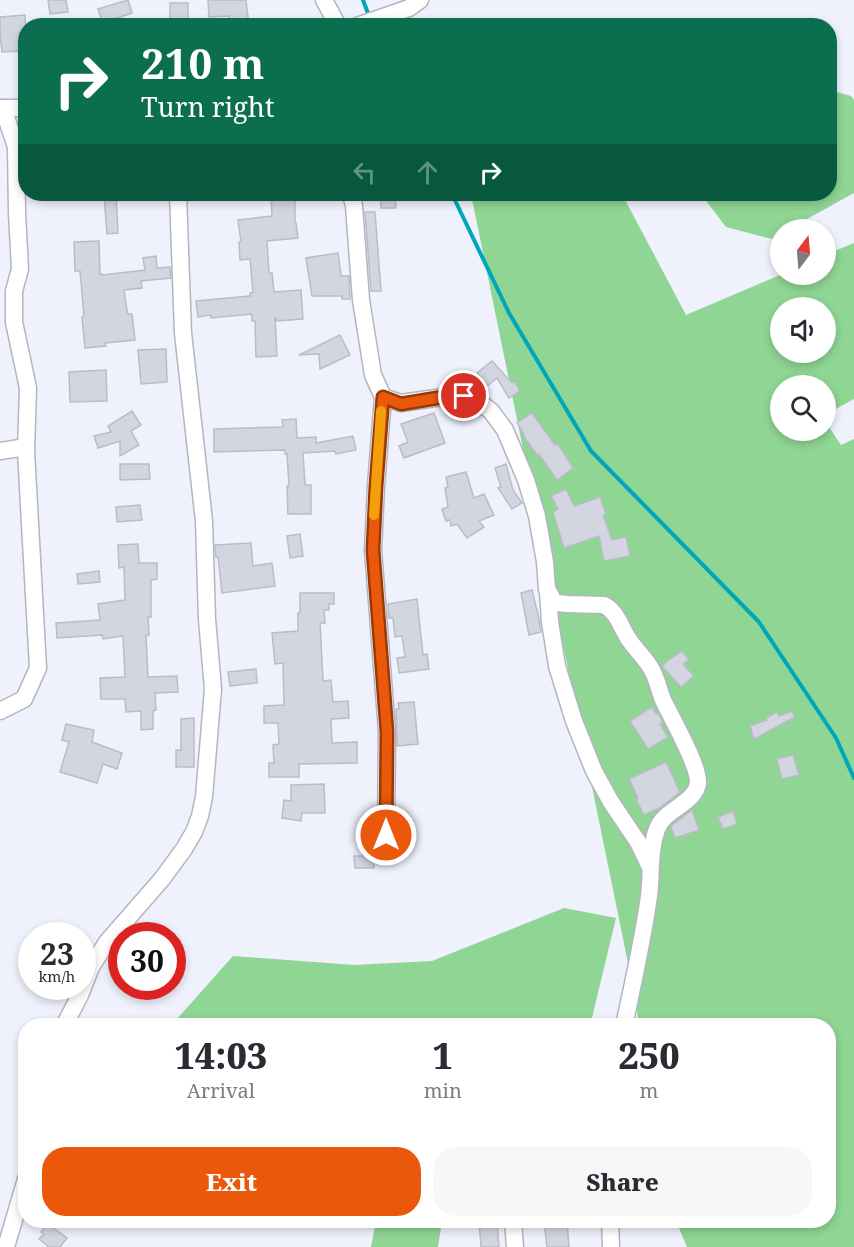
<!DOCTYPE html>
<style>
:root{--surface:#fff;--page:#f7f7f7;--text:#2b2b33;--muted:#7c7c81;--accent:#ea580c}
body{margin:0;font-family:"Noto Serif",serif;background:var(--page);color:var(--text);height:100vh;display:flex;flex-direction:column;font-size:22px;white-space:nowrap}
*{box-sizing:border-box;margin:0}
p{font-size:20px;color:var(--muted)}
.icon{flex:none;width:33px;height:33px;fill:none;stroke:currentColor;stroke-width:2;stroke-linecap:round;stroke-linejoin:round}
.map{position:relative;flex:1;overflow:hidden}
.details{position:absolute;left:18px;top:1018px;width:818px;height:210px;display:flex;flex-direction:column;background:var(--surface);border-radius:24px;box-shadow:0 3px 9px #0003}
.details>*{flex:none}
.hud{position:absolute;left:18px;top:18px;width:819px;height:183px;border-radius:24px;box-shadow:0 3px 9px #0003;background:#0b6e4f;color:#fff;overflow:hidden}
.needle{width:39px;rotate:16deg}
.fabs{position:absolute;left:770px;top:219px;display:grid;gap:12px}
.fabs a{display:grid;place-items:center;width:66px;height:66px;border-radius:50%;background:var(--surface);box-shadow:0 3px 9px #0003;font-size:30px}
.speed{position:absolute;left:18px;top:922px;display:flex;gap:12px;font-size:30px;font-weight:700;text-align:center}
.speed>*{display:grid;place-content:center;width:78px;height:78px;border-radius:50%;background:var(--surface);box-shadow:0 3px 9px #0003;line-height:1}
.speed small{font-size:15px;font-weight:400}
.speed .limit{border:9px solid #d22;background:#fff;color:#111}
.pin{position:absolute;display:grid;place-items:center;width:51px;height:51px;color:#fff;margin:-26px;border:3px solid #fff;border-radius:50%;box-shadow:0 2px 6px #0007}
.me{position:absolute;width:66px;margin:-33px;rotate:0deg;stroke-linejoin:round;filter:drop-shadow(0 0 4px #0008)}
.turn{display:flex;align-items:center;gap:21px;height:126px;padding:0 24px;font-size:27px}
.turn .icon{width:78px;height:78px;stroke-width:2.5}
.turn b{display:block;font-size:42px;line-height:51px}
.lanes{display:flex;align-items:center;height:57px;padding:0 24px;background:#0003;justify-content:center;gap:30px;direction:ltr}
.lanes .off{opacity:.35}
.eta{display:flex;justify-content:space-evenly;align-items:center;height:102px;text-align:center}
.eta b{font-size:36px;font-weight:800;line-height:42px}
.action{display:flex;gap:12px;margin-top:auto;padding:12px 24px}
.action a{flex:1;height:69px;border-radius:24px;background:var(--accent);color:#fff;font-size:24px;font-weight:800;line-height:69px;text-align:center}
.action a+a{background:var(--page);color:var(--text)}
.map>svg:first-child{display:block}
.forest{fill:#8fd594;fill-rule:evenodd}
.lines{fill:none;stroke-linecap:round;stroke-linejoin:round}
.stream{stroke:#00a7ba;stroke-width:4}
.building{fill:#d3d5e0;stroke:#babcc7;stroke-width:1.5}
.minor-casing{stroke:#b4b5c0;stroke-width:19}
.minor{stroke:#fff;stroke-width:16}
.route-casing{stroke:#983908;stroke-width:15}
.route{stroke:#ea580c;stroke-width:10}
.slow{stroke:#f59e0b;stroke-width:10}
</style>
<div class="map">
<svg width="854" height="1247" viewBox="0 0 854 1247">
<rect width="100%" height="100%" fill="#eff1fc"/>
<!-- forest -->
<g class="forest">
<path d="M830,90L851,96L854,100V193L789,229L780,230V235L772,239L726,227L701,194H830Z"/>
<path d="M471,194H622L686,315L780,275L825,274V255L854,243V399L825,415V386H780V430H825V421L841,445L854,439V1247H687L676,1221H828V1026H638L637,1007ZM780,308H825V352H780Z"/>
<path d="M564,908L616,918L590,1026H179L176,1020L233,956L354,965L432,961Z"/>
<path d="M376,1221H442L438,1247H371Z"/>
</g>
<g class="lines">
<!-- stream -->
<g class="stream">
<path d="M363,0L369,16"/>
<path d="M452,194L509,313L591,451L759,622L836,738L854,778"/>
</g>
</g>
<!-- building -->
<g class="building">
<path d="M48,0H66L68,12L50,14Z"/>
<path d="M128,0L132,13L103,23L98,9Z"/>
<path d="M208,0H246L249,26H229V16L209,17Z"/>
<rect x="170" y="3" width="18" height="23"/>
<path d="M25,15L26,32L19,33L21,51L2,52L0,34V17Z"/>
<path d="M116,194L118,233L107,234L104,195Z"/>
<path d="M271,194H295V223H296L298,238L267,241L269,273H272L274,292L301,290L303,319L277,321L275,317L277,356L256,357L255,321H252V314L211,318V315L198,317L196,301L250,296V293L253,292L250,259L240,260L239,242H241L238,220L272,216Z"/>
<path d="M380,194H395L396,208H381Z"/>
<path d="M365,212H375L381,291H371Z"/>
<path d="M99,241L100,274H102V275L145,270L143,258L156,256L157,268L170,267L171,278L141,281L142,288L124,290L127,311L128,314H132L135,340L105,343L106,346L85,348L82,317L84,316L80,271H75L74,242Z"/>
<path d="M338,253L341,276H349L350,299H342V296H312L306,258Z"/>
<path d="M340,335L350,355L320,369L319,354L299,355Z"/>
<path d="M166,349L167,382L141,384L138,350Z"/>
<path d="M492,361L512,383L515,382L520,391L509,398L497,378L487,386L477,373Z"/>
<path d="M106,370L107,401L70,402L69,372Z"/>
<path d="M132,411L141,425L131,431L139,445L120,456V441L98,448L94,436L111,432L108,426Z"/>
<path d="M434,413L445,443L404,458L399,446L408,442L401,424Z"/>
<path d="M532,413L555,445L558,444L573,468L557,480L539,454L537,455L523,435L524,434L517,423Z"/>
<path d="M296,419L297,438L316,437V443L353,436L356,450L336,454L335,451L303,453L305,485H311V514H288L287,486H289L287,454H285V450L214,452V429L283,427L282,420Z"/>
<path d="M120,464H149L150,479L120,480Z"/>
<path d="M506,464L513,490L522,503L512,509L498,488L501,487L495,468Z"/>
<path d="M466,472L474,498L484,494L494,515L479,521L484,527L467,538L457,524L451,526L450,520L446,521L442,509L448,507L445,488L448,487L446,477Z"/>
<path d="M566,489L574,506L600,497L606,514L603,515L612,540L626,537L630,556L604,561L599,536L564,548L553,512L558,509L551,496Z"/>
<path d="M140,505L142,520L117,522L116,507Z"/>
<path d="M300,534L303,556L290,558L287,536Z"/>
<path d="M251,543L253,566L272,563L275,586L222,593L218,557H216L215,545Z"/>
<path d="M138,544L139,563H157V579L151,580V617H148L149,635L146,636L148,677L177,676L178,692L155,693L156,710L153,711V729L141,730V711L126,712L125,699H101L100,678L125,677L123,636L103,639L102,635L57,638L56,623L100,620L98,604L125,600L124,567L119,568L118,545Z"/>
<path d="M99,571L100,582L78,584L77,574Z"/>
<path d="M532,590L539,619L541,632L529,635L521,593Z"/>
<path d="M300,593H334V604H329V610H324L325,623H320L323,681L331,680L333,702L348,701L349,718L331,719L332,743L357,742V763L299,764V777H269V763H274L273,745L279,744L278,723H264V706L284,705L283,663L275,664L272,633L298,631V613H300Z"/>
<path d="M417,599L423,655L427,654L429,669L399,673L397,658L405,657L402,636L395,637L393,618H389L388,604Z"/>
<path d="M682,651L689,660L683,664L694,676L681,687L662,666L667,661Z"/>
<path d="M256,669L257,683L230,686L228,672Z"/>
<path d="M414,702L418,744L397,746L396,709H399L398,703Z"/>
<path d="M652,707L656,714L658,713L663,723L660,724L668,737L648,749L630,721Z"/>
<path d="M792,711L795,717L754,739L750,726L767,720L766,718L777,712L779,716Z"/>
<path d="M194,718V767H176V750H181V719Z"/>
<path d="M66,724L94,730L92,742L122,753L117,769L103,764L97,783L60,772L69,742L62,740Z"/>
<path d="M793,755L799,775L782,779L777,759Z"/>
<path d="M666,762L680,792L661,807L644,815L636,799L638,798L629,779Z"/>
<path d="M324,784L325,813H302L301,821L282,818L284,800L291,801V785Z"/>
<path d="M692,810L699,830L675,838L671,826Z"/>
<path d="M733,811L737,824L723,829L718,817Z"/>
<path d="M354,856H374V868H355Z"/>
<path d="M479,1221H497L499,1247H481Z"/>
<path d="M544,1221H567L569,1247H547Z"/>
<path d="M48,1224L67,1238L60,1247H49L39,1239L44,1234L41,1232Z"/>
</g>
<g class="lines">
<!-- minor casing -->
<g class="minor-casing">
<g id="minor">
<path d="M324,0L338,26"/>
<path d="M357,26L409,8L420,0"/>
<path d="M0,108H26"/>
<path d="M351,194L354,206L361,300L373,375L383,397L401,403L443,397L464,396L476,400L491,411L505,430L526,480L537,516L545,562L547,589L552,598L554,602L557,603L567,604L604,605C618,612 621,629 630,641C637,651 646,659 652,670C657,679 659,690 663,700C672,719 699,765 698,783C695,804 664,809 657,829C649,851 652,874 649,896C643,940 633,983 624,1026"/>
<path d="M383,397L376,486L373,550L387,732L386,835"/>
<path d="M0,451L26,447"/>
<path d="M548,591L550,622L557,666L574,721L594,771L611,802L638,842L650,867"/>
<path d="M0,711L24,699L38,668L26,451L28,388L14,322V291L20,269L17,213L16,147L3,108"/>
<path d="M64,1026L80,995L91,967L107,942L162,879L184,849L194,832L200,816L204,797L213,689L207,619L204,521L183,333L178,194"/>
<path d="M513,1221L515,1247"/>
<path d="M610,1221L611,1247"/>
<path d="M6,1247L26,1179"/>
</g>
</g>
<!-- minor -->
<use href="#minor" class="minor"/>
</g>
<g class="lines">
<!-- route casing -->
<g class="route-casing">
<path id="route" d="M386,835L387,732L373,550L376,486L383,397L401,404L443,397L464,396"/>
</g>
<!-- route -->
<use href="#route" class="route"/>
<!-- slow -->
<path class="slow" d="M374,515L381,411"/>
</g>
</svg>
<div class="fabs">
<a><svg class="needle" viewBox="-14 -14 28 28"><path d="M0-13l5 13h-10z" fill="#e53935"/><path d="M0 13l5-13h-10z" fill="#7c7c81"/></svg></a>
<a><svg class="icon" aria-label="sound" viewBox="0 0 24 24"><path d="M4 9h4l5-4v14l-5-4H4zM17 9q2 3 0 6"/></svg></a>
<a><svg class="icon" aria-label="search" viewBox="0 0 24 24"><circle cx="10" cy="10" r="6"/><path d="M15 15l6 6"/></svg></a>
</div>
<div class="speed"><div>23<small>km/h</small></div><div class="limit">30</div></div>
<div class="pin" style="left:464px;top:396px;background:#d93025"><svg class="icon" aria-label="arrive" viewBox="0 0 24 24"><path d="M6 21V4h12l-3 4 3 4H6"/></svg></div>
<svg class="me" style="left:386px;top:835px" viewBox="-20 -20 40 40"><circle r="17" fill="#ea580c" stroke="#fff" stroke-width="3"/><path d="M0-11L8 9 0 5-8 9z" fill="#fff"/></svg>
<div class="hud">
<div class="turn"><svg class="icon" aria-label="right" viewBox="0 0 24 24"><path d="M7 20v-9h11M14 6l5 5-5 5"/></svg><div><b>210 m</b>Turn right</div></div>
<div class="lanes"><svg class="icon off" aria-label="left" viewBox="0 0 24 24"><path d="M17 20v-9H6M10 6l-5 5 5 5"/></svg><svg class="icon off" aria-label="ahead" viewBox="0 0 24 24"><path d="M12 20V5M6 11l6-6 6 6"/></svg><svg class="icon" aria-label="right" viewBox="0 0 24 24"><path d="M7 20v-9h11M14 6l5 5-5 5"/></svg></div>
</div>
<section class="details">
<div class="eta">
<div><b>14:03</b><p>Arrival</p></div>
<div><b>1</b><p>min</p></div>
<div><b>250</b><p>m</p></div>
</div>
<div class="action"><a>Exit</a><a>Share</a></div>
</section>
</div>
